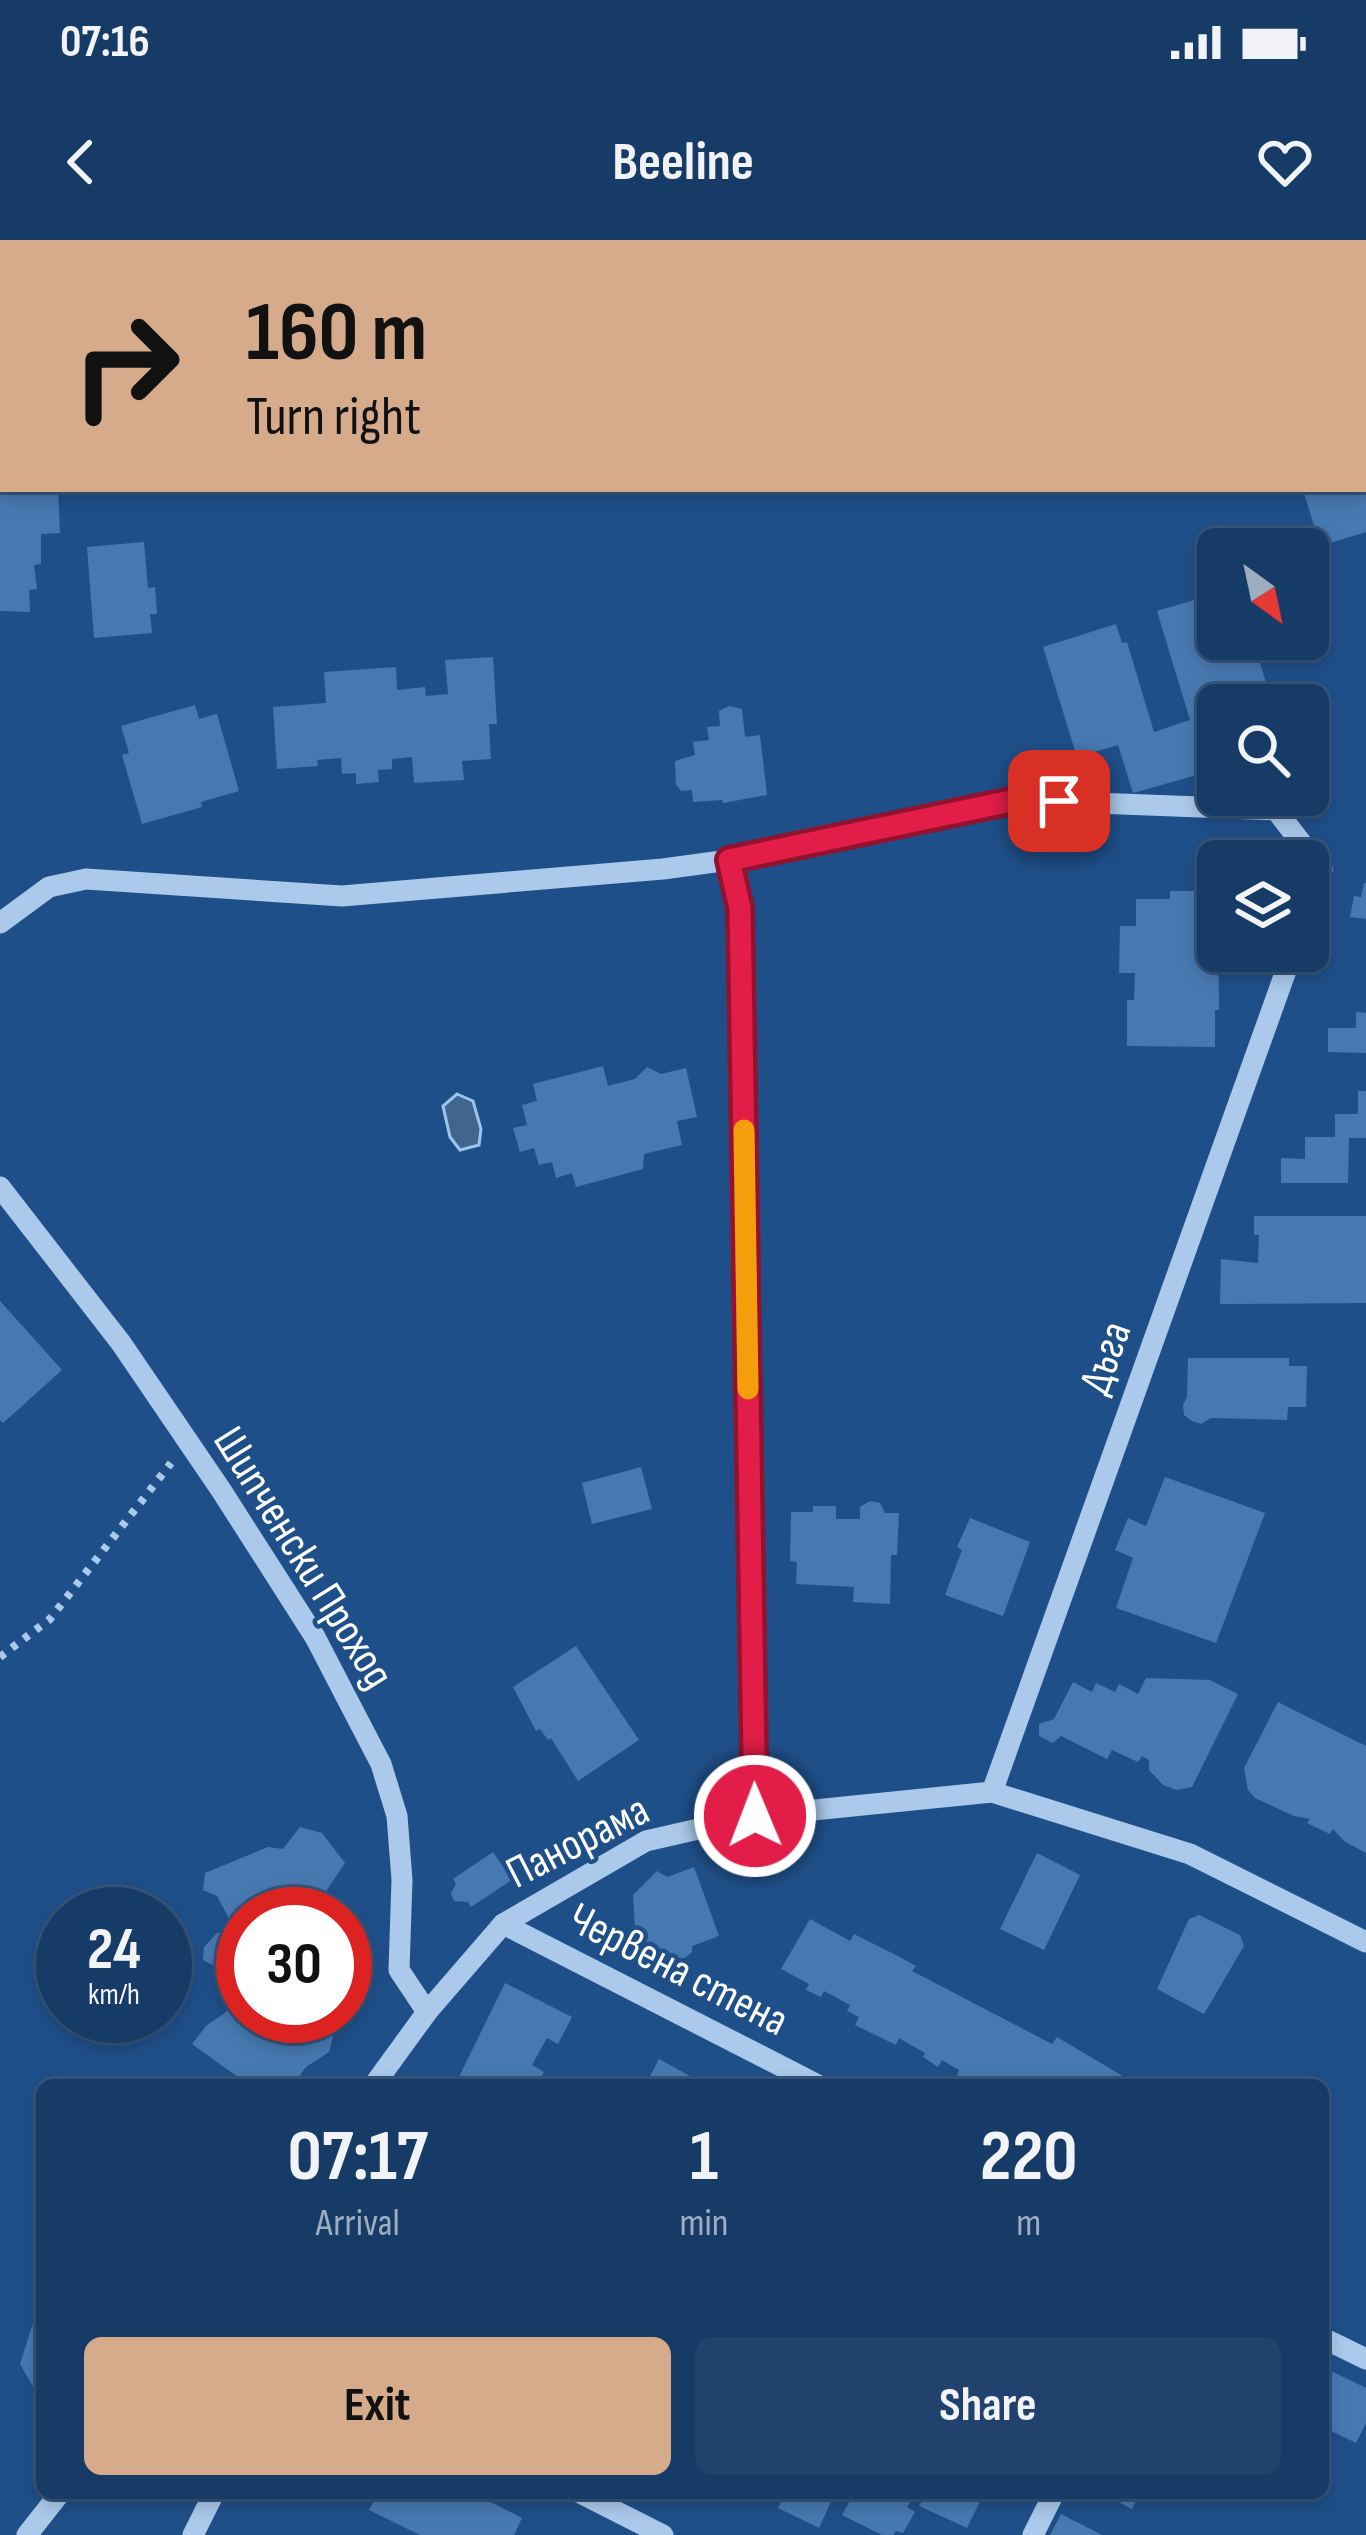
<!DOCTYPE html>
<meta charset="utf-8">
<style>
:root{--surface:#173b67;--page:#20426d;--text:#f1f3f6;--muted:#9eadc0;--line:#36557b;--accent:#d6ab8b}
body{margin:0;font-family:"Sofia Sans Condensed",sans-serif;background:var(--page);color:var(--text);height:100vh;display:flex;flex-direction:column;font-size:45px;white-space:nowrap}
*{box-sizing:border-box;margin:0}
p{font-size:39px;color:var(--muted)}
.icon{flex:none;width:66px;height:66px;fill:none;stroke:currentColor;stroke-width:2;stroke-linecap:round;stroke-linejoin:round}
.map{position:relative;flex:1;overflow:hidden}
.side{position:absolute;left:36px;top:1839px;width:1293px;height:420px;display:flex;flex-direction:column;background:var(--surface);border-radius:18px;box-shadow:0 6px 18px #0003,0 0 0 3px var(--line)}
.side>*{flex:none}
.guide{position:absolute;left:0px;top:0px;width:1368px;height:252px;box-shadow:0 6px 18px #0003,0 0 0 3px var(--line);background:#d6ab8b;color:#111;overflow:hidden}
.needle{width:78px;rotate:147deg}
.fabs{position:absolute;left:1197px;top:288px;display:grid;gap:24px}
.fabs a{display:grid;place-items:center;width:132px;height:132px;border-radius:18px;background:var(--surface);box-shadow:0 6px 18px #0003,0 0 0 3px var(--line);font-size:60px}
.speed{position:absolute;left:36px;top:1647px;display:flex;gap:24px;font-size:60px;font-weight:700;text-align:center}
.speed>*{display:grid;place-content:center;width:156px;height:156px;border-radius:50%;background:var(--surface);box-shadow:0 6px 18px #0003,0 0 0 3px var(--line);line-height:1}
.speed small{font-size:30px;font-weight:400}
.speed .limit{border:18px solid #d22;background:#fff;color:#111}
.pin{position:absolute;display:grid;place-items:center;width:102px;height:102px;color:#fff;margin:-51px;border-radius:24px;box-shadow:0 6px 18px #0006}
.me{position:absolute;width:132px;margin:-66px;rotate:359deg;stroke-linejoin:round;filter:drop-shadow(0 0 9px #0008)}
.turn{display:flex;align-items:center;gap:42px;height:252px;padding:0 48px;font-size:54px}
.turn .icon{width:156px;height:156px;stroke-width:2.5}
.turn b{display:block;font-size:84px;line-height:102px}
.eta{display:flex;justify-content:space-evenly;align-items:center;height:204px;text-align:center}
.eta b{font-size:72px;font-weight:700;line-height:84px}
.cta{display:flex;gap:24px;margin-top:auto;padding:24px 48px}
.cta a{flex:1;height:138px;border-radius:18px;background:var(--accent);color:#111;font-size:48px;font-weight:700;line-height:138px;text-align:center}
.cta a+a{background:var(--page);color:var(--text)}
.status{display:flex;justify-content:space-between;align-items:center;height:84px;padding:0 60px;background:var(--surface);direction:ltr}
.status svg{height:33px;fill:currentColor}
header{display:flex;justify-content:space-between;align-items:center;height:156px;padding:0 48px;background:var(--surface);font-size:54px;font-weight:700}
.map>svg:first-child{display:block}
.water{fill:#42658e;stroke:#9dc4ec;stroke-width:3}
.building{fill:#4779b1}
.lines{fill:none;stroke-linecap:round;stroke-linejoin:round}
.path{stroke:#aac9eb;stroke-width:8;stroke-dasharray:6 9;stroke-linecap:butt}
.minor{stroke:#aac9eb;stroke-width:21}
.route-casing{stroke:#92132f;stroke-width:30}
.route{stroke:#e11d48;stroke-width:21}
.slow{stroke:#f59e0b;stroke-width:21}
.labels{text-anchor:middle;dominant-baseline:central;stroke-width:9;stroke-linejoin:round;paint-order:stroke}
.street-label{font-size:45px;fill:#fff;stroke:#1f4f89}
</style>
<div class="status"><b>07:16</b><svg viewBox="0 0 49 12"><path d="M0 12V9h3v3zM5 12V6h3v6zM10 12V3h3v9zM15 12V0h3v12zM26 1h20v11H26zM47 4h2v5h-2z"/></svg></div>
<header><svg class="icon" aria-label="back" viewBox="0 0 24 24"><path d="M15 5l-7 7 7 7"/></svg>Beeline<svg class="icon" aria-label="heart" viewBox="0 0 24 24"><path d="M12 20l-8-8c-3-5 5-10 8-4 3-6 11-1 8 4z"/></svg></header>
<div class="map">
<svg width="1366" height="2295" viewBox="0 0 1366 2295">
<rect width="100%" height="100%" fill="#1f4f89"/>
<!-- water -->
<path class="water" d="M457,854L473,861L481,889L479,905L460,910L450,897L443,866Z"/>
<!-- building -->
<g class="building">
<path d="M58,249L60,293L41,294V324L34,325L37,349L29,350L30,372L0,371V250Z"/>
<path d="M1303,249H1366V292L1320,306Z"/>
<path d="M144,302L148,348L155,347L157,374H150L152,393L94,398L87,307Z"/>
<path d="M1218,353V399H1253L1271,460L1255,465H1218V529L1133,553L1118,505L1077,517L1043,407L1116,384L1122,403L1127,402L1154,492L1190,480L1157,371Z"/>
<path d="M493,417L497,484H489L491,519L462,521L464,540L414,543L412,517L392,519V529L378,530L379,542L356,544V533L342,534L341,518L317,520L318,526L277,529L273,467L326,463L324,432L396,427L397,450L425,447L426,456L448,454L445,420Z"/>
<path d="M195,465L199,479L217,474L239,551L201,562L202,567L142,584L122,515L129,513L121,486Z"/>
<path d="M729,466L742,469L745,497L760,495L767,555L723,563L722,560L693,562L692,550L681,551L676,544L675,521L695,515L693,502L709,500L707,487L720,486L719,471Z"/>
<path d="M1364,643H1366V679L1350,677L1354,656L1361,657Z"/>
<path d="M1170,651H1218L1219,770H1215V807L1127,806V760H1134L1135,733H1119L1120,686H1136V659H1170Z"/>
<path d="M1356,772L1366,773V813L1328,812V788H1356Z"/>
<path d="M603,826L608,846L635,839L647,827L661,834L686,828L697,877L677,881L682,905L644,914L643,929L576,947L572,933L556,938L552,922L539,925L534,908L520,912L513,888L527,885L522,865L537,861L533,844Z"/>
<path d="M1358,851H1366V898H1349L1348,943H1281V918L1305,919V897H1335V874H1358Z"/>
<path d="M1254,976H1366V1063L1220,1064L1221,1019L1258,1023L1259,995H1254Z"/>
<path d="M0,1061L62,1130L3,1183L0,1180Z"/>
<path d="M1188,1118H1289V1126H1307L1306,1167H1288L1287,1180L1211,1178L1201,1184L1192,1181L1184,1175L1183,1165L1187,1157Z"/>
<path d="M641,1227L652,1269L592,1284L582,1243Z"/>
<path d="M1165,1237L1265,1273L1216,1403L1116,1368L1133,1318L1115,1310L1128,1278L1146,1286Z"/>
<path d="M870,1261L880,1263L885,1273H899L897,1315H891L890,1364L853,1362L854,1347L796,1344L797,1322L790,1321L791,1272H813V1266H836V1279H860V1267Z"/>
<path d="M970,1278L1030,1302L1003,1376L945,1355L962,1310L957,1307Z"/>
<path d="M576,1406L639,1500L578,1541L551,1498L548,1500L540,1489L536,1491L513,1447Z"/>
<path d="M1146,1438L1210,1440L1238,1454L1192,1547L1177,1550L1163,1545L1149,1530V1520L1142,1516L1138,1522L1112,1510L1107,1519L1061,1496L1053,1503L1039,1496V1484L1054,1479L1073,1442L1092,1452L1096,1443L1115,1452L1119,1444L1138,1454Z"/>
<path d="M1278,1462L1366,1506V1613L1344,1601L1333,1589L1330,1594L1307,1583L1310,1579L1294,1576L1255,1558L1248,1550L1244,1528Z"/>
<path d="M300,1587L322,1593L345,1623L318,1663L326,1674H243V1776H345V1720L351,1726L355,1770L335,1789L329,1812L306,1827L293,1845H249L192,1804L206,1786L233,1767L228,1733L203,1720L204,1707L217,1693L235,1690L217,1656L203,1650L205,1633L268,1607L283,1609Z"/>
<path d="M493,1612L512,1640L471,1667L468,1662L454,1661L451,1653L456,1644L453,1639Z"/>
<path d="M1037,1613L1080,1635L1044,1710L1000,1689Z"/>
<path d="M694,1627L719,1696L692,1706V1712L685,1718H669L662,1712L654,1714L635,1688L633,1655L657,1631L667,1637Z"/>
<path d="M1199,1675L1240,1695L1244,1706L1204,1774L1157,1749L1189,1679Z"/>
<path d="M810,1679L850,1701L854,1694L894,1714L916,1726L912,1731L1052,1804L1057,1797L1138,1845L966,1842L957,1835L959,1830L942,1820L938,1827L923,1817L925,1813L899,1798L896,1805L855,1785L859,1777L847,1771L850,1765L824,1751L821,1757L806,1750L809,1744L781,1729Z"/>
<path d="M505,1743L572,1777L558,1804L547,1798L532,1825L544,1832L537,1845H455Z"/>
<path d="M659,1819L690,1836L685,1845H636L640,1836L648,1840Z"/>
<path d="M39,1948L42,1949V2003L35,1995Z"/>
<path d="M42,2070V2150L32,2145L20,2124L34,2080Z"/>
<path d="M1323,2127L1366,2148V2183L1356,2203L1323,2187Z"/>
<path d="M378,2253H473L522,2278L514,2295H420L369,2270Z"/>
<path d="M785,2253H835L819,2288L778,2268Z"/>
<path d="M854,2253H915L907,2267L915,2272L903,2293L896,2291L893,2295H882L842,2275Z"/>
<path d="M926,2253H984L967,2288L919,2266Z"/>
<path d="M1101,2253H1140L1132,2269Z"/>
<path d="M1061,2274L1102,2295H1050Z"/>
</g>
<g class="lines">
<!-- path -->
<path class="path" d="M0,1417L50,1379L171,1223"/>
<!-- minor -->
<g class="minor">
<path d="M729,620L741,668L755,1576"/>
<path d="M0,683L49,647L86,639L342,656L663,629L729,620L1016,560L1276,570L1322,630L1308,669"/>
<path d="M0,947L121,1103L221,1250L315,1397L356,1476L381,1524L397,1576L402,1640L399,1730L427,1772"/>
<path d="M992,1552L1293,711"/>
<path d="M503,1684L818,1845"/>
<path d="M374,1845L427,1772L503,1684L646,1601L755,1576L992,1552L1190,1614L1366,1702"/>
<path d="M1323,2098L1366,2119"/>
<path d="M580,2253L663,2295"/>
<path d="M27,2295L60,2253"/>
<path d="M193,2295L214,2253"/>
<path d="M1033,2295L1054,2253"/>
</g>
</g>
<g class="lines">
<!-- route casing -->
<g class="route-casing">
<path id="route" d="M755,1576L740,668L729,620L1016,560L1059,561"/>
</g>
<!-- route -->
<use href="#route" class="route"/>
<!-- slow -->
<path class="slow" d="M744,890L748,1149"/>
</g>
<g class="labels">
<!-- street labels -->
<g class="street-label">
<text transform="translate(1106 1118) rotate(-70)">Дъга</text>
<text transform="translate(303 1318) rotate(58)">Шипченски Проход</text>
<text transform="translate(578 1602) rotate(-27)">Панорама</text>
<text transform="translate(678 1730) rotate(27)">Червена стена</text>
</g>
</g>
</svg>
<div class="fabs">
<a><svg class="needle" viewBox="-14 -14 28 28"><path d="M0-13l5 13h-10z" fill="#e53935"/><path d="M0 13l5-13h-10z" fill="#9eadc0"/></svg></a>
<a><svg class="icon" aria-label="search" viewBox="0 0 24 24"><circle cx="10" cy="10" r="6"/><path d="M15 15l6 6"/></svg></a>
<a><svg class="icon" aria-label="layers" viewBox="0 0 24 24"><path d="M12 4l9 5-9 5-9-5zM3 14l9 5 9-5"/></svg></a>
</div>
<div class="speed"><div>24<small>km/h</small></div><div class="limit">30</div></div>
<div class="pin" style="left:1059px;top:561px;background:#d93025"><svg class="icon" aria-label="arrive" viewBox="0 0 24 24"><path d="M6 21V4h12l-3 4 3 4H6"/></svg></div>
<svg class="me" style="left:755px;top:1576px" viewBox="-20 -20 40 40"><circle r="17" fill="#e11d48" stroke="#fff" stroke-width="3"/><path d="M0-11L8 9 0 5-8 9z" fill="#fff"/></svg>
<div class="guide">
<div class="turn"><svg class="icon" aria-label="right" viewBox="0 0 24 24"><path d="M7 20v-9h11M14 6l5 5-5 5"/></svg><div><b>160 m</b>Turn right</div></div>
</div>
<section class="side">
<div class="eta">
<div><b>07:17</b><p>Arrival</p></div>
<div><b>1</b><p>min</p></div>
<div><b>220</b><p>m</p></div>
</div>
<div class="cta"><a>Exit</a><a>Share</a></div>
</section>
</div>
